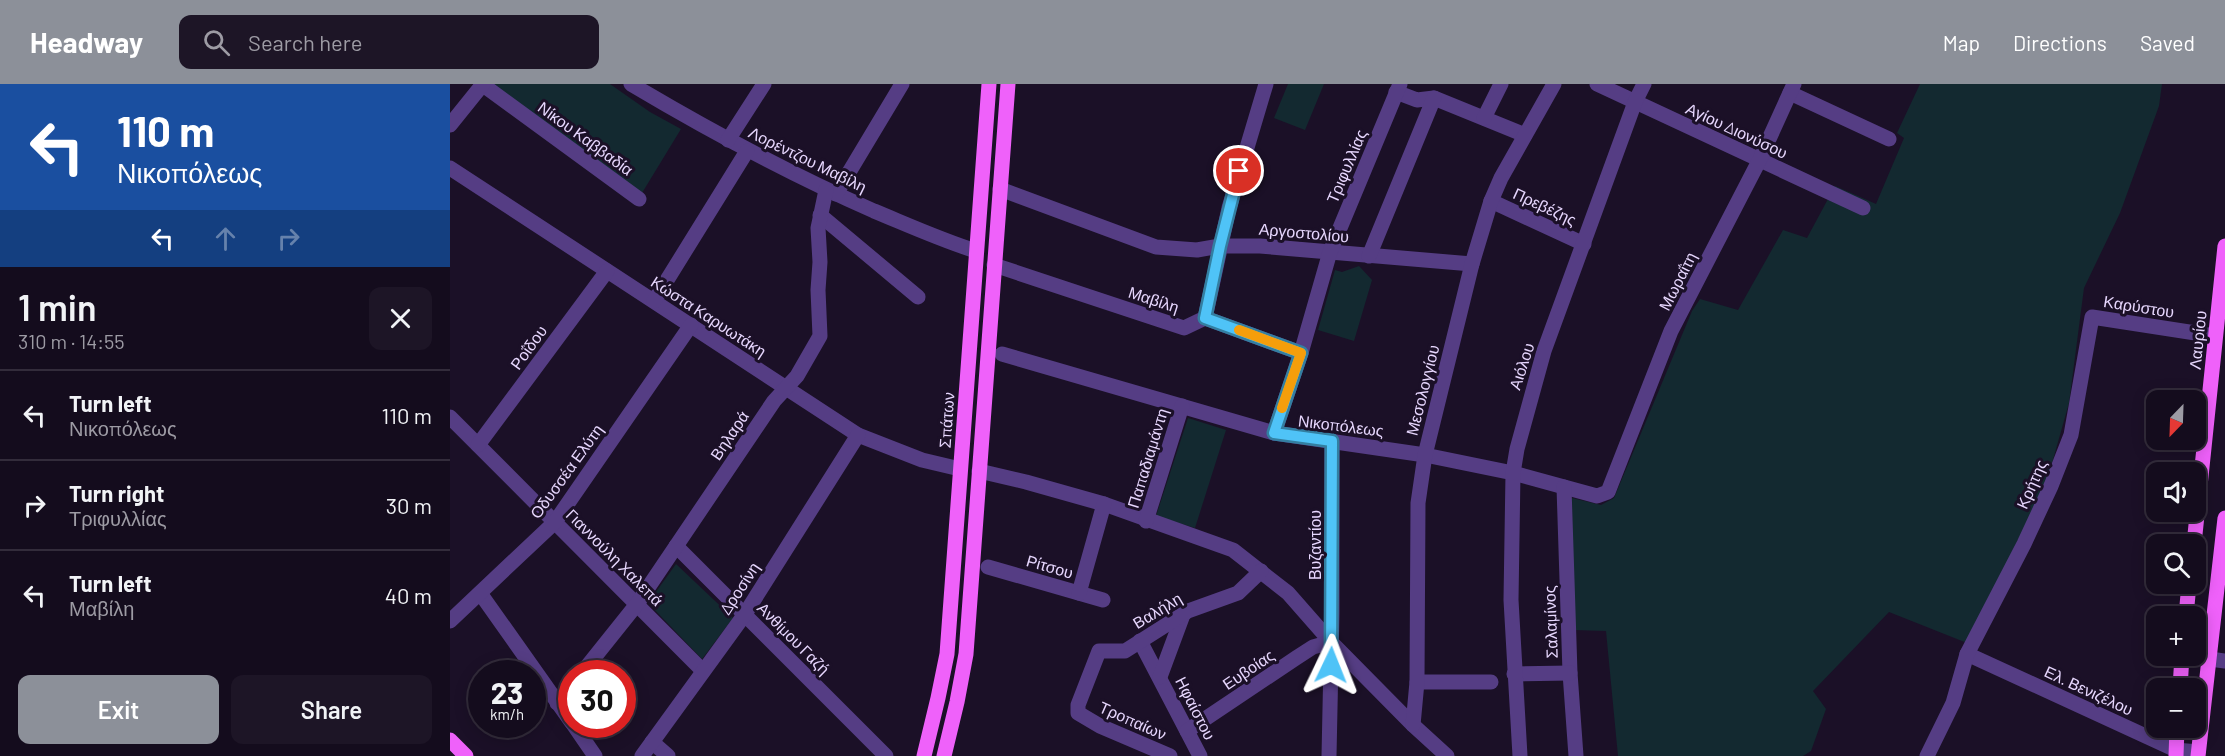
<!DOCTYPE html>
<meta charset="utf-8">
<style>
:root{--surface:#140c1d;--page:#1d1526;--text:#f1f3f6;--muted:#9d9ba4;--line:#332c3b;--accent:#8c9099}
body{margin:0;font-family:Barlow,sans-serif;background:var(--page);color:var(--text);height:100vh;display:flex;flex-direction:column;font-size:22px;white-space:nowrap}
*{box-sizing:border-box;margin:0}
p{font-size:20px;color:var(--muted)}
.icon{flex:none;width:33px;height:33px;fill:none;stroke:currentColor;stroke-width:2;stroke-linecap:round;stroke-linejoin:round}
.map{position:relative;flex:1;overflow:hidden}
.details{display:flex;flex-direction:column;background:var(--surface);width:450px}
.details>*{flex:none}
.banner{background:#1a4fa0;color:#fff;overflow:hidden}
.needle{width:39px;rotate:203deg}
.controls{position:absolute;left:1696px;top:306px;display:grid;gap:12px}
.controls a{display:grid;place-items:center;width:60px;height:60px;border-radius:12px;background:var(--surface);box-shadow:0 3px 15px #0003,0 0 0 2px var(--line);font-size:30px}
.speed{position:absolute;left:18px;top:576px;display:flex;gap:12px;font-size:30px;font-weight:700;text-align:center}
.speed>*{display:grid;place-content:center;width:78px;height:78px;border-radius:50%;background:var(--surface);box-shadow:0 3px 15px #0003,0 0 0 2px var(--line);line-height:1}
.speed small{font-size:15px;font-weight:400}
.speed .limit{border:9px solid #d22;background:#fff;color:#111}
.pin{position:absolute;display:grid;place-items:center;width:51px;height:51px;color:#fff;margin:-26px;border:3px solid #fff;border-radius:50%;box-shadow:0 2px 6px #0007}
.me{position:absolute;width:66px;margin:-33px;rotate:2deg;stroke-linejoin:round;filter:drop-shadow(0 0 4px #0008)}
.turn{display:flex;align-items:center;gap:21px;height:126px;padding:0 18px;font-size:27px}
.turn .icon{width:78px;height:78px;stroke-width:2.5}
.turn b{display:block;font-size:42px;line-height:51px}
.lanes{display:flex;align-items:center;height:57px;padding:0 18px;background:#0003;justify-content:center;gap:30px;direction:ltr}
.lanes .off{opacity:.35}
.round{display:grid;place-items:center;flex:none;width:63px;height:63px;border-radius:12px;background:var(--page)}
.overview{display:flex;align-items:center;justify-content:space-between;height:102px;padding:0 18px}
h1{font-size:36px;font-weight:600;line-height:45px}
.primary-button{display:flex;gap:12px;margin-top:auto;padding:12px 18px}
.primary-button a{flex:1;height:69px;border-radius:12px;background:var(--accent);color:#fff;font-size:24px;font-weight:600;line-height:69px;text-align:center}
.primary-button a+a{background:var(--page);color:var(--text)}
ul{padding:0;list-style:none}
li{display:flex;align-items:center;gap:18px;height:90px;padding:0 18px;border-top:2px solid var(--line)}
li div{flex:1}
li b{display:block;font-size:22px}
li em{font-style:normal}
header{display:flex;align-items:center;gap:36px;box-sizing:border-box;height:84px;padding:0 30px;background:var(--accent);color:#fff}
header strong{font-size:28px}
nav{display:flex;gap:33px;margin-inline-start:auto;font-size:21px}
.search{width:420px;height:54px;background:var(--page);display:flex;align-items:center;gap:15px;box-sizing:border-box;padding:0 21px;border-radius:12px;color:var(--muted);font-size:22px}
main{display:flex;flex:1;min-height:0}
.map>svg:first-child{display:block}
.green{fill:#132930}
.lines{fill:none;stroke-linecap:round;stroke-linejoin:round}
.minor{stroke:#553d84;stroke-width:15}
.major{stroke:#ef61fa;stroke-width:15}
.route-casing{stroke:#337fa1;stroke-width:15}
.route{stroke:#4fc3f7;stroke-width:10}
.slow{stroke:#f59e0b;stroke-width:10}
.labels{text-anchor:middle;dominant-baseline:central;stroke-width:6;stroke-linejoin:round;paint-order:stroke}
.street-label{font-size:16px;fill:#e7d7fe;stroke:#1b1027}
</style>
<header>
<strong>Headway</strong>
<div class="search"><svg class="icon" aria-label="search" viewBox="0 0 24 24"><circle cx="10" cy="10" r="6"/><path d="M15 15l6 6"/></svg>Search here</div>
<nav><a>Map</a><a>Directions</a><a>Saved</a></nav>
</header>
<main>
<section class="details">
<div class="banner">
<div class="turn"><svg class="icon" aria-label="left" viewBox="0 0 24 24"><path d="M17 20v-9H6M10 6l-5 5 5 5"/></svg><div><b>110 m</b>Νικοπόλεως</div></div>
<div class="lanes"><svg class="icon" aria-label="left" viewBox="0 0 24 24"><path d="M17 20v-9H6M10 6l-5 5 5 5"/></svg><svg class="icon off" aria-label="ahead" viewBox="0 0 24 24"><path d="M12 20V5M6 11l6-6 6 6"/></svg><svg class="icon off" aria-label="right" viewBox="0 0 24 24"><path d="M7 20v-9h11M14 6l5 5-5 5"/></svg></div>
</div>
<div class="overview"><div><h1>1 min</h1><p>310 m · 14:55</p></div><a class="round"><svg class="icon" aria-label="close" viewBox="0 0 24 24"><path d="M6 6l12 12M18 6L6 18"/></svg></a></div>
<ul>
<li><svg class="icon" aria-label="left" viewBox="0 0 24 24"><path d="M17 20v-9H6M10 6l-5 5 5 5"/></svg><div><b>Turn left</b><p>Νικοπόλεως</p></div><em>110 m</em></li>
<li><svg class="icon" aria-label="right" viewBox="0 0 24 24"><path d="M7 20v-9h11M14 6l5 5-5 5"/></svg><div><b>Turn right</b><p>Τριφυλλίας</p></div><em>30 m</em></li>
<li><svg class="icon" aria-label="left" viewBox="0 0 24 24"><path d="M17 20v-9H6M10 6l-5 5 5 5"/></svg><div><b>Turn left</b><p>Μαβίλη</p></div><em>40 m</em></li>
</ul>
<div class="primary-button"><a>Exit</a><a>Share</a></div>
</section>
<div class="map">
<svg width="1775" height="672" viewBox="0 0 1775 672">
<rect width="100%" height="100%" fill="#1b1027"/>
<!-- green -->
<g class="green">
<path d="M41,0H160L200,28L231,45L192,109Z"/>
<path d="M838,0H874L855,46L824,34Z"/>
<path d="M1470,0H1712L1709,22L1670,129L1634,204L1619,319L1597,397L1517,559L1439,528L1363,607L1376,625L1361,667L1353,672H1168L1156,547L1123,546L1122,414L1151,421L1164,414L1242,227L1250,215L1288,226L1333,146L1357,154L1385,102L1426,120L1454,54L1447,49Z"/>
<path d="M909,182L922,196L904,257L868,246L885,186L892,188Z"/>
<path d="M738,334L776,346L745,444L706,432Z"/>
<path d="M226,480L283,534L252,575L198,519Z"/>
</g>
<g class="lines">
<!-- minor -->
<g class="minor">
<path d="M181,0C260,47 340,90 424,127C458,141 491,156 526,167"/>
<path d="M1147,0L1413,124"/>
<path d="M33,1L189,115"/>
<path d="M946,8L967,16L984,14L1075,51"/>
<path d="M1340,9L1439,55"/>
<path d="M1034,34L1051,0"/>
<path d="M0,41L33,0"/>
<path d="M278,56L314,0"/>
<path d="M0,84L408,351L472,376L510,385"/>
<path d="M550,105L706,163L747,166L770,162H810L1022,180"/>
<path d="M386,110L452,0"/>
<path d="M1041,117L1134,160"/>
<path d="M370,131L468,213"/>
<path d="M919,172L984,14"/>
<path d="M544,181L734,244L755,234L851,269"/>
<path d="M204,217L297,67"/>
<path d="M755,234L779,124L816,0"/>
<path d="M552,270L824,349L975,371L1063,389L1147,412L1158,408L1221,247L1309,77L1344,0"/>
<path d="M0,333L253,587"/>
<path d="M824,349L851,269L880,168L950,0"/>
<path d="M28,361L157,187"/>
<path d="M529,387L576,398L654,420L783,466L838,509L881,558L963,641L997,672"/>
<path d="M1114,403L1120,589L1126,672"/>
<path d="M696,437L732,322"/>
<path d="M226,462L436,672"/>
<path d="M538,483L653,516"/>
<path d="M30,509L122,639"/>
<path d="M629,509L654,420"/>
<path d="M0,537L105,438L241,241"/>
<path d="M690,557L750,672"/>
<path d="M1517,570L1726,666L1748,668"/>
<path d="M1760,575L1775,577"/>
<path d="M131,590L187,520L324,317L347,292L370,252L368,206L370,178L368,144L376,106"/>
<path d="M1064,590L1120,589"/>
<path d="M710,593L733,531"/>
<path d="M967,598H1041"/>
<path d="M107,619L122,601"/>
<path d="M123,640L145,672"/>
<path d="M963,641L967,598L968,419L975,371L1022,180L1041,117L1051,94L1104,0"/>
<path d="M737,647L846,574L863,563L881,558"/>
<path d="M202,658L218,672"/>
<path d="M192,672L295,530L408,351"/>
<path d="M720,672L650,642L628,629V621L649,567H675L738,527L788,509L811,487"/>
<path d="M879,672L882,529V357"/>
<path d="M1070,672L1061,516L1063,389L1067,365L1094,267L1185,18L1194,0"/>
<path d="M1477,672L1503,619L1517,570L1574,460L1601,402L1621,351L1642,233L1765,252"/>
</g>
<!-- major -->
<g class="major">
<path d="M1744,460L1775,162"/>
<path d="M1736,532L1739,500"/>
<path d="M1730,604L1732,572"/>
<path d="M0,656L16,672"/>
<path d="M474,672L488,614L497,570L539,0"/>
<path d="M494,672L507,618L516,570L558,0"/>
<path d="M1726,672L1727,644"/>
<path d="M1748,672L1775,434"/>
</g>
</g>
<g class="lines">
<!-- route casing -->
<g class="route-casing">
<path id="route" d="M789,87L770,162L755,234L851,269L824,349L882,357L881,581"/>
</g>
<!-- route -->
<use href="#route" class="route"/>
<!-- slow -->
<path class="slow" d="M789,246L851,269L832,324"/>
</g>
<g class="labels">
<!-- street labels -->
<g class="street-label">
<text transform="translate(1287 46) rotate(25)">Αγίου Διονύσου</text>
<text transform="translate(136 54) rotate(36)">Νίκου Καββαδία</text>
<text transform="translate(358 75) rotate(26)">Λορέντζου Μαβίλη</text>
<text transform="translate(896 82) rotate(-67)">Τριφυλλίας</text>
<text transform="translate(1095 122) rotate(25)">Πρεβέζης</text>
<text transform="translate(854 148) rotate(5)">Αργοστολίου</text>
<text transform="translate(1227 197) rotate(-63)">Μωραΐτη</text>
<text transform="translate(704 215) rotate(18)">Μαβίλη</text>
<text transform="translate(1689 222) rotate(9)">Καρύστου</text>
<text transform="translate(259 232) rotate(33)">Κώστα Καρυωτάκη</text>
<text transform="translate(1747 256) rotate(-84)">Λαυρίου</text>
<text transform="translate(78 263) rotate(-54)">Ροΐδου</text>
<text transform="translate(1071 282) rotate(-72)">Αιόλου</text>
<text transform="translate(972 306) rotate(-76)">Μεσολογγίου</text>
<text transform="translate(496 336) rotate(-86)">Σπάτων</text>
<text transform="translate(891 341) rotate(7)">Νικοπόλεως</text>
<text transform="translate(279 351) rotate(-56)">Βηλαρά</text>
<text transform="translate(697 374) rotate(-73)">Παπαδιαμάντη</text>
<text transform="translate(116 387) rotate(-54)">Οδυσσέα Ελύτη</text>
<text transform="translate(1581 400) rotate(-66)">Κρήτης</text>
<text transform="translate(864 461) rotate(-90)">Βυζαντίου</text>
<text transform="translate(165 473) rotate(45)">Γιαννούλη Χαλεπά</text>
<text transform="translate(600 482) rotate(16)">Ρίτσου</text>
<text transform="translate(289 504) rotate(-57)">Δροσίνη</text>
<text transform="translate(707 526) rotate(-31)">Βαλήλη</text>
<text transform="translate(1100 538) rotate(-92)">Σαλαμίνος</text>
<text transform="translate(344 554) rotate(45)">Ανθίμου Γαζή</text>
<text transform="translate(798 585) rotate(-34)">Ευβοίας</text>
<text transform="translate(1639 606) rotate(25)">Ελ. Βενιζέλου</text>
<text transform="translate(746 624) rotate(63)">Ηφαίστου</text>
<text transform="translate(683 636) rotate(24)">Τροπαίων</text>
</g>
</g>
</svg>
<div class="controls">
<a><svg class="needle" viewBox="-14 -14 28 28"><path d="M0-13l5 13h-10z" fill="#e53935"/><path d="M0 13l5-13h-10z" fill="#9d9ba4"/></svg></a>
<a><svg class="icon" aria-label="sound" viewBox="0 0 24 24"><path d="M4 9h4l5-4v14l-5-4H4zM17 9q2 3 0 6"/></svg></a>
<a><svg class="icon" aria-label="search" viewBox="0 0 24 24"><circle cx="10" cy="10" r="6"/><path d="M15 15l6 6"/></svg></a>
<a>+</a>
<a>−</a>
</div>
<div class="speed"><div>23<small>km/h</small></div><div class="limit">30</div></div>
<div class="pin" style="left:789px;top:87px;background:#d93025"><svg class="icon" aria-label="arrive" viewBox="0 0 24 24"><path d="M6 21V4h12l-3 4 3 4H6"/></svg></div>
<svg class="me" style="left:881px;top:581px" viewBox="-20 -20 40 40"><path d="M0-17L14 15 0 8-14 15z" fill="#4fc3f7" stroke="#fff" stroke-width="4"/></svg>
</div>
</main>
